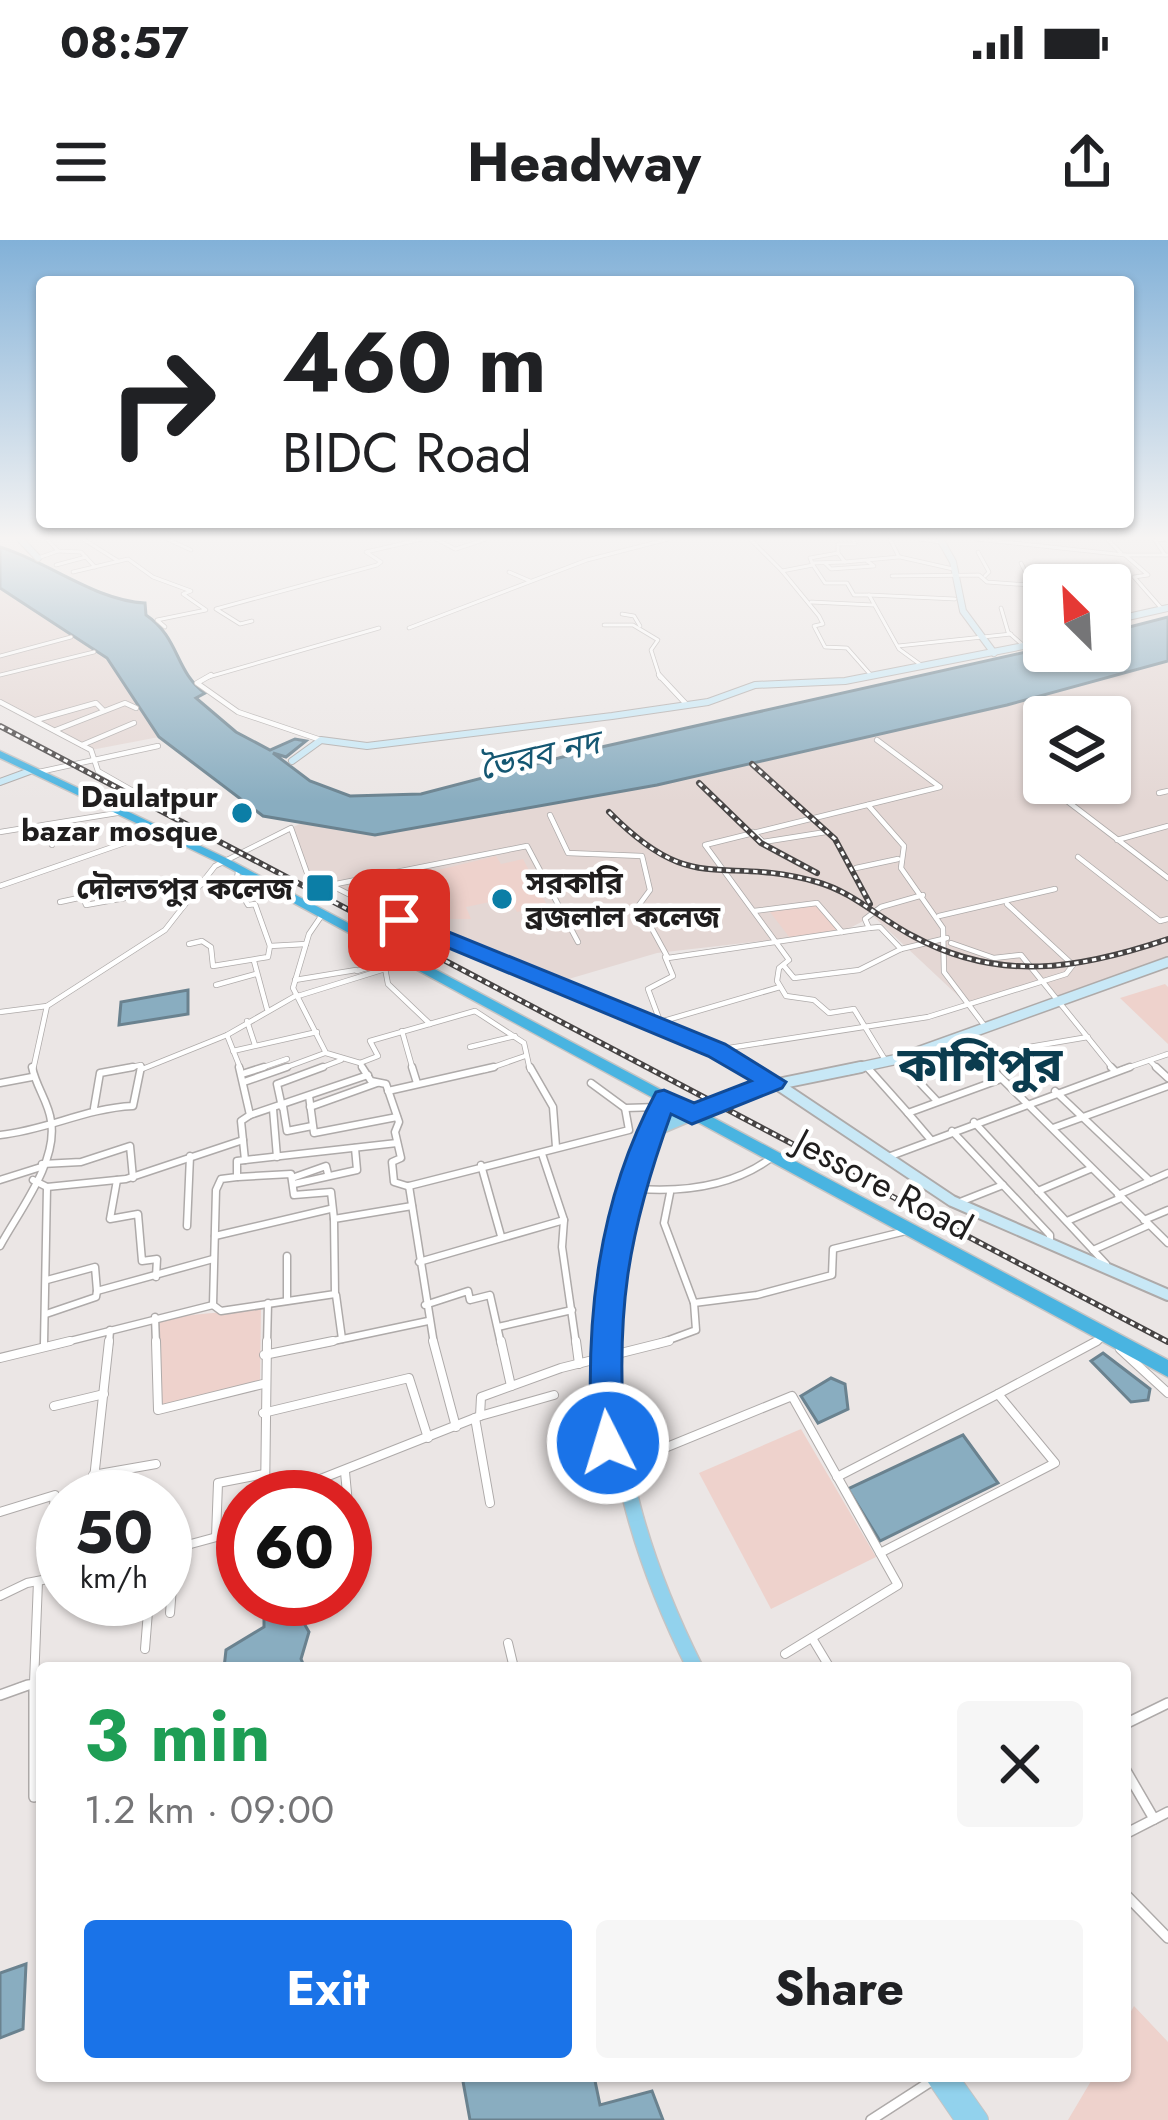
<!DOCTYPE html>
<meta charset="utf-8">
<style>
:root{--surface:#fff;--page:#f6f6f6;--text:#202124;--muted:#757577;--accent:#1a73e8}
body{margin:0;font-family:Jost,"Noto Sans Bengali",sans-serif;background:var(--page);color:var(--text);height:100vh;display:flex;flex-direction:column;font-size:45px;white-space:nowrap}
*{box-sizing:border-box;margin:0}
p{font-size:39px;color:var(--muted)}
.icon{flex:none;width:66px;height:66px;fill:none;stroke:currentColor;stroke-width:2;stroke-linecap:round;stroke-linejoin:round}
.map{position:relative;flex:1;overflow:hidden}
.panel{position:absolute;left:36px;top:1422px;width:1095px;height:420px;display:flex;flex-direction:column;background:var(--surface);border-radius:12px;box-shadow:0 3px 9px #0004}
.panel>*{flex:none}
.guide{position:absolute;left:36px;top:36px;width:1098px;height:252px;border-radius:12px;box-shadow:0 3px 9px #0004;background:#fff;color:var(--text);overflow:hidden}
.needle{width:78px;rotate:336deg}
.buttons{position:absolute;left:1023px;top:324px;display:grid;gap:24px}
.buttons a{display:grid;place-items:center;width:108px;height:108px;border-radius:12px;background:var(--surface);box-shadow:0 3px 9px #0004;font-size:60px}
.speed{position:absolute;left:36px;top:1230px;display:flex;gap:24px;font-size:60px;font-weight:700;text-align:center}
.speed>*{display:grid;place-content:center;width:156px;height:156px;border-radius:50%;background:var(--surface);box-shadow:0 3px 9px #0004;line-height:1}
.speed small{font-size:30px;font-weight:400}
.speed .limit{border:18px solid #d22;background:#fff;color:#111}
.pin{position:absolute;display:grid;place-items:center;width:102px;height:102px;color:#fff;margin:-51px;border-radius:24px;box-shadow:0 6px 18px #0006}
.me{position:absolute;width:132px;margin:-66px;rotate:355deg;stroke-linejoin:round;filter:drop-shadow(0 0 9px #0008)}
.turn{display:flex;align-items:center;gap:42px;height:252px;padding:0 48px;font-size:54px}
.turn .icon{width:156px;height:156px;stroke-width:2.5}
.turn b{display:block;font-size:84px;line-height:102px}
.round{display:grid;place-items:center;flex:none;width:126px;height:126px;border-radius:12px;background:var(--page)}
.summary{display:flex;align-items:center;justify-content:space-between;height:204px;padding:0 48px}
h1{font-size:72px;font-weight:700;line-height:90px;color:#1e9e55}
.primary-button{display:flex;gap:24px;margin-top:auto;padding:24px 48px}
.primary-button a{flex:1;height:138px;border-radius:12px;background:var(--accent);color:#fff;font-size:48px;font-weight:700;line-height:138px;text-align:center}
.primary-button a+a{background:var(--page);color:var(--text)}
.status{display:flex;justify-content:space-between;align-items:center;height:84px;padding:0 60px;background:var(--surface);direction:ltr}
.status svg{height:33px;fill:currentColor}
header{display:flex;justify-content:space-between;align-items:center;height:156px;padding:0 48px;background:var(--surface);font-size:54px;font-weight:700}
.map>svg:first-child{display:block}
.built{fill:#e4d7d4;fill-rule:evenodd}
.green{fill:#eed2cc}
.water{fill:#89adc0;stroke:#6a828f;stroke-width:3}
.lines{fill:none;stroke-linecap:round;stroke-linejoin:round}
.street-far4-casing{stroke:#aeaaa9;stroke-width:4.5}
.street-far3-casing{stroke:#aeaaa9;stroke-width:6}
.street-far2-casing{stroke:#aeaaa9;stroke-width:9}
.street-far1-casing{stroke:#aeaaa9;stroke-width:10}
.street-casing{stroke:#aeaaa9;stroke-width:12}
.secondary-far2-casing{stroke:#aeaaa9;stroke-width:8}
.secondary-far1-casing{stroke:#aeaaa9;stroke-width:12}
.secondary-casing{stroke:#aeaaa9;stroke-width:14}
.primary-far2-casing{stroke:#c5c4c4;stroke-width:15}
.primary-far1-casing{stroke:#c5c4c4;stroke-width:18}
.primary-casing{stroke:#c5c4c4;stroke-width:22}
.highway-casing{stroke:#c5c4c4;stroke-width:3}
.street-far4{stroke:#fff;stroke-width:3}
.street-far3{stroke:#fff;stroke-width:4.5}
.street-far2{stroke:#fff;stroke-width:6}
.street-far1{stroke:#fff;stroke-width:8}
.street{stroke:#fff;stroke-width:9}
.secondary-far2{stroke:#c8e8f6;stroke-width:6}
.secondary-far1{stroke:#c8e8f6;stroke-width:9}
.secondary{stroke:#c8e8f6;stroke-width:10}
.primary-far2{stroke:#92d2ed;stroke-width:12}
.primary-far1{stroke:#92d2ed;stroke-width:15}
.primary{stroke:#92d2ed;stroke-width:20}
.highway{fill:#49b4e1;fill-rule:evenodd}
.rail-casing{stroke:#474444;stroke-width:6}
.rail{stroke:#fff;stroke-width:3;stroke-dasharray:4.5;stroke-linecap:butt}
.route{fill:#1a73e8;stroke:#114b97;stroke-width:3}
.poi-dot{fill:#0c7ea6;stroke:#fff;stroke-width:4.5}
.labels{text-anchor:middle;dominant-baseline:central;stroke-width:9;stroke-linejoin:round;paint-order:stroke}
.far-poi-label{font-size:30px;font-weight:bold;fill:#201e1e;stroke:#fff;text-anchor:end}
.far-water-label{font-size:33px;font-style:italic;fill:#145772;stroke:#fff}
.street-label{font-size:36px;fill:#201e1e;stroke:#fff}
.district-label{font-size:48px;font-weight:bold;fill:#0b3c4f;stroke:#fff}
</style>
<div class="status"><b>08:57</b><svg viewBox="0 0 49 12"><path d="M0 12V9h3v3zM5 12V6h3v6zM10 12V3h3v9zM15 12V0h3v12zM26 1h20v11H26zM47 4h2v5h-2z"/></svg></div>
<header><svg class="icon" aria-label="menu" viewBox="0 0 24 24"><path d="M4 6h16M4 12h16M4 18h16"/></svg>Headway<svg class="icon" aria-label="share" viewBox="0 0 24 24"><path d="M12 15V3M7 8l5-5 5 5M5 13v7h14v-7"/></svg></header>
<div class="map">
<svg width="1168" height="1880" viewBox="0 0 1168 1880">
<rect width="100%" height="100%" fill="#ebe6e5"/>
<!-- built -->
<g class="built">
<path d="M0,348L107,418L159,497L91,510L0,465Z"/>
<path d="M1168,422V718L1058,758L1044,741L970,767L873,676L842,692L657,713L555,743L429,695L307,633L291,588L302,583L375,595L657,545L1007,465ZM1044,477H1110V543H1044Z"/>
</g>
<!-- green -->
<g class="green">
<path d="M496,616L501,624L523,619L547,665L517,672L509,658L466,667L471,679H447L430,632Z"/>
<path d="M818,665L839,691L790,698L770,672Z"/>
<path d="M1165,744L1168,747V804L1120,758Z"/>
<path d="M261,1068L260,1141L160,1167L158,1081C193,1072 225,1074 261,1068Z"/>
<path d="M801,1189L876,1317L771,1369L699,1233Z"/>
<path d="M1134,1766L1168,1802V1880H1068L1094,1836H1125V1782Z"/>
</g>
<!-- water -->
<g class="water">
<path d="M0,307C49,322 96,361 145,363L146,375C180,398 175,432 205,453L196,458L236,492L270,510L295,499L306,501L286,517L273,513L310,541L350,556L421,554L597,508L1044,408L1110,411V392L1168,377V421L1007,465L657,545L375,595L263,576L159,497L107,418L0,348Z"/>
<path d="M188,750V774L119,785L121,762Z"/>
<path d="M1103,1113L1150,1149L1148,1160L1131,1162L1091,1121Z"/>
<path d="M831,1138L845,1144L848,1169L818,1183L801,1156Z"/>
<path d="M963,1195L998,1243L880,1301L848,1249Z"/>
<path d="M264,1359H290L309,1392L301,1419L305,1428H224L226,1410L264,1387Z"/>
<path d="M26,1724L23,1789L0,1798V1733Z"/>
<path d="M462,1836H594L600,1865L652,1851L663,1880H470Z"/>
</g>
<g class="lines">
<!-- street-far4 casing -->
<g class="street-far4-casing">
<g id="street-far4">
<path d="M47,299L58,311L81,312L95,327"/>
<path d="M83,299L118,321"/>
<path d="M167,299L191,310"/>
<path d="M436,299L455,309"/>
<path d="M750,299L782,331L813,325L810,318L838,313V304H855L853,299"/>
<path d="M919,299L941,302"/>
<path d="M976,299L1125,315L1148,335L1134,337L1162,369"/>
<path d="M1107,299L1121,313"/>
<path d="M456,309L486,299"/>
<path d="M978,312L989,332L985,336"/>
<path d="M1125,315H1168"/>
<path d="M1165,315L1155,300L1168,299"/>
<path d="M900,317L953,329"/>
<path d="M38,318L58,311"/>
<path d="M845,322L899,317L890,299"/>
<path d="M812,323L845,322L838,313"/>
<path d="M825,323L831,329L874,326L867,321"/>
<path d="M1021,323L1032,345"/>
<path d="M56,325L86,317"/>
<path d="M813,325L825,343H847L854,355H869L899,409L921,425"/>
<path d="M782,331L819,376L823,384L814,386L825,407L847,408L870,434"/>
<path d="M73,332L128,319L153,337L191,351L183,354L206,370L157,380L165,387"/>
<path d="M509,332L530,341"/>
<path d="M892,336L979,335L987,342L1044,346"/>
<path d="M1084,345H1089"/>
<path d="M869,355L955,359"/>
<path d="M811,362L873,365"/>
<path d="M1110,364L1124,377"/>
<path d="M1001,368L1008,392L1024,406"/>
<path d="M622,374L634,376L640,386"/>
<path d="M252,381L240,384L216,369L377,325L381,322L366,312L422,299"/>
<path d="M604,385H633L658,400L651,410L660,438"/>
<path d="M409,388L587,320L668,299"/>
<path d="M898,406L1011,394"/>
<path d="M0,416L71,397"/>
<path d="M0,435L94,412"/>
<path d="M205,438L379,388"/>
</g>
</g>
<!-- street-far3 casing -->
<g class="street-far3-casing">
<g id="street-far3">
<path d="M211,435L197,443L238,472L321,500"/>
<path d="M659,435L687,465"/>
<path d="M0,462L91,510L98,531L156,564"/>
<path d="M36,480L96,463L103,470"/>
<path d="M56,490L125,463L136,468"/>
<path d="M877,500L940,547L705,605L789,720L779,728L777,741L786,756L814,760L829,773L854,769L884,818"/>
<path d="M82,505L134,483"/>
<path d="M39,532L158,506"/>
<path d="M1054,551L1168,638"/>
<path d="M1159,553L1168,551"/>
<path d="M868,565L904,606L901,628L943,688L944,732L984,785"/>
<path d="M550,575L568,613L642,616L650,650L639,665L668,718L869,688L865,679L881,667L923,655"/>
<path d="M0,592L117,573"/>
<path d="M753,592L763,602L826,592"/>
<path d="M1117,600L1168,586"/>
<path d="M52,605L62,583"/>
<path d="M1078,617L1160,681L1168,679"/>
<path d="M856,628L898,619"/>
<path d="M238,632L236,644L248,665L255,664L270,706"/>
<path d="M336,644L527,606L578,702"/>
<path d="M0,646L156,592"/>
<path d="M60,662L83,657L86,665L203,644"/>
<path d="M754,671L817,663L842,692"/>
<path d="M322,675L309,694L293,748L326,813L360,823L378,816L370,801L475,771L524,803L530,830"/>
<path d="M939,676L1055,649"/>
<path d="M869,688L880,687L901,709"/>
<path d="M951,703L994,718L1021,715L1114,830"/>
<path d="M189,704L202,701L211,707L213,726L268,717L270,706L306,704"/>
<path d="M391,712L384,723L388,744L430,784"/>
<path d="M254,721L267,769"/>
<path d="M784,726L794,738L859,730L901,709L947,698"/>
<path d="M357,731L385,722"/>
<path d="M295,740L356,730"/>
<path d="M216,745L256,734"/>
<path d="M298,756L385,729"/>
<path d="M0,772L47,766"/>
<path d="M247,781L255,805"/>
<path d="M660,782L780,747"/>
<path d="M661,784L648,749L673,736L665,717"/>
<path d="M402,791L413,830"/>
<path d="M227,795L241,830"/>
<path d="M962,799L993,830"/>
<path d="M470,807L515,796"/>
<path d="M716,810L928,777L1066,734L1073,725L1007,664"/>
<path d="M233,811L317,792"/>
<path d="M897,818L908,830"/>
<path d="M1150,821L1159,830"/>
<path d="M360,823L364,830"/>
<path d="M985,823L1029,807L1088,797"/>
<path d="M866,826L869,830"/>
<path d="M33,830L47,766L165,690L215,626L291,588L307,633L429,695L688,798L748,830"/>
<path d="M117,830L141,825"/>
<path d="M140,830L227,795L297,755"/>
<path d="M255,830L287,819"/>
<path d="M279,830L325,813"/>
<path d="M315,830L341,820"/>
<path d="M485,830L525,816"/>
<path d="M932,830L977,814"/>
<path d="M1121,830L1168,814"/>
</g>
</g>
<!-- street-far2 casing -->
<g class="street-far2-casing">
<g id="street-far2">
<path d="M239,827L250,875L241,881L245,920L237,921V937L221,939L216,950L213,1065L221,1071L335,1054L334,979L412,966"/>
<path d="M362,827L371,841L386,844L399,882L395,892L401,918L392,922L394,942L407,946"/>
<path d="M412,827L417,843"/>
<path d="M530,827L553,867L556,907"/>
<path d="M743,827L772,842"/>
<path d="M867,827L908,873"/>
<path d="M905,827L937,861"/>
<path d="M990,827L1168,1003"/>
<path d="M1111,827L1115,831"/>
<path d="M1156,827L1168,838"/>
<path d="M242,834L264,827"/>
<path d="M914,836L941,827"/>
<path d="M244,842L287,827"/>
<path d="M0,843L32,837"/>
<path d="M591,843L625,868L659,867"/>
<path d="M388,851L494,827"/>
<path d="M1055,851L1150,941"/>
<path d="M309,856L314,893L397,877"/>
<path d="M283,866L287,891L312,886"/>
<path d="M282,867L277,844L323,827"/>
<path d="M310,867L377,843"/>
<path d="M94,868L100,833L133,827"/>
<path d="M273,869L277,917"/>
<path d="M250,875L368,835"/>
<path d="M974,882L1106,1024"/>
<path d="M1053,888L1168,846"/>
<path d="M952,891L1050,995V1004"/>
<path d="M0,895C47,890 86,868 133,866L141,827"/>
<path d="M931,900L908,873L1001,839"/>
<path d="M542,914L564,980L562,1007L576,1104"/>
<path d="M888,917L1130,827"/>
<path d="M245,920L397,903"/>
<path d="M42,924L81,922L130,906L133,938"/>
<path d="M481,925L501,996"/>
<path d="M238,937L291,934L294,955L331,952L334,979"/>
<path d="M292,938L326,926L328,934"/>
<path d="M0,940L41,927"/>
<path d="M33,940L47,947L44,1104"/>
<path d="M117,940L110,979L138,974L142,1021L157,1019L156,1037"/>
<path d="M294,944L357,930L355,908"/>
<path d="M409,946L629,890L625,868"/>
<path d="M409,946L434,1104"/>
<path d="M47,947L126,939L243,900"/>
<path d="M639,949C685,952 733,946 771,918"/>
<path d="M1038,951L1090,929"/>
<path d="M670,953L664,983L694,1063"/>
<path d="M1118,955L1168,933"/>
<path d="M960,962L1003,945"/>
<path d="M1144,980L1168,970"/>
<path d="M1067,981L1121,958"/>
<path d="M187,986L190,916"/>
<path d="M215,996L330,969"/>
<path d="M0,1006C19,971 58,922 51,881C49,863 36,847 32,827"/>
<path d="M1093,1010L1149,985"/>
<path d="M287,1016V1060"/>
<path d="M419,1022L564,980"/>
<path d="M47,1040L95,1027L97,1051"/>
<path d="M336,1055L342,1099"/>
<path d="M425,1065L468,1051L470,1060L490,1055L501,1104"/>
<path d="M46,1074L96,1057L97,1051L213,1019"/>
<path d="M155,1077L156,1104"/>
<path d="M498,1087L572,1070"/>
<path d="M58,1104L213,1065"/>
<path d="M109,1104L110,1090"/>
<path d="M267,1104L268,1063"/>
<path d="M319,1104L428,1081"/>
<path d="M658,1104L696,1090L694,1063L757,1055L832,1035L833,1009L906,991"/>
<path d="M1091,1104L1102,1098"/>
</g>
</g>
<!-- street-far1 casing -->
<g class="street-far1-casing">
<g id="street-far1">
<path d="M156,1101L158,1170L263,1144"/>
<path d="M433,1101L456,1187"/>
<path d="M501,1101L511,1146"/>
<path d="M576,1101L579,1124"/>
<path d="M1120,1109L1168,1153"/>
<path d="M264,1115L333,1101"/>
<path d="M0,1118L70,1101"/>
<path d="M54,1166L104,1154"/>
<path d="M263,1173L409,1138L428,1198"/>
<path d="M480,1176L554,1155"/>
<path d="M475,1178L490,1263"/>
<path d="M623,1225L792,1156L898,1345L785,1414"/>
<path d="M345,1232L350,1285"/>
<path d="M93,1235L156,1224"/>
<path d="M837,1237L998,1154"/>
<path d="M92,1257L109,1101"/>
<path d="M265,1257L267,1101"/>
<path d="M275,1257L480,1176L481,1157L561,1128L669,1101"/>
<path d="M0,1272L55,1255L47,1339"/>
<path d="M216,1297L218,1243L264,1234"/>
<path d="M165,1311L224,1295L229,1274L243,1269"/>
<path d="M880,1313L1055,1223L998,1154L1097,1101"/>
<path d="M0,1356L27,1343L63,1336"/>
<path d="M170,1373L175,1308"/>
<path d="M812,1398L830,1428"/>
<path d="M508,1403L514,1428"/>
<path d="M145,1409L149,1359"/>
<path d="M34,1443V1448"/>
<path d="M19,1448L34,1443L38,1341"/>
</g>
</g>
<!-- street casing -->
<g class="street-casing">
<g id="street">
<path d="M34,1445V1557"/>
<path d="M0,1455L28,1445"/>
<path d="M1125,1484L1168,1463"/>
<path d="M1125,1529L1154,1579"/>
<path d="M1125,1594L1168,1572"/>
<path d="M1125,1654L1168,1698"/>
<path d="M871,1880L933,1840"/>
</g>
</g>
<!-- secondary-far2 casing -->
<g class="secondary-far2-casing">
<g id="secondary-far2">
<path d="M20,299L38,318"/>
<path d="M940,299L953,322L963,371L994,413"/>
<path d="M1110,381L1168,368"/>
<path d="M292,521L321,500L367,506L612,476L708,462L755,445L845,441L1044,402"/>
<path d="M0,542L30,531"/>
</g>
</g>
<!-- secondary-far1 casing -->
<g class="secondary-far1-casing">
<path id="secondary-far1" d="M847,830L898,819L1168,722"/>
</g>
<!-- secondary casing -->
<g class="secondary-casing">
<g id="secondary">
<path d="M777,844L952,961L1168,1055"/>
<path d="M692,874L768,846L861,827"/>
</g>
</g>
<!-- primary-far2 casing -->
<g class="primary-far2-casing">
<g id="primary-far2">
<path d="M653,890L664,859"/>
<path d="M610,1104C608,1029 632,957 659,888L692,874"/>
</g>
</g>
<!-- primary-far1 casing -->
<g class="primary-far1-casing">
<path id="primary-far1" d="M610,1101C612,1220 642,1322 695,1428"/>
</g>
<!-- primary casing -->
<g class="primary-casing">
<g id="primary">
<path d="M936,1836L966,1880"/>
<path d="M947,1836L978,1880"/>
</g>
</g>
<!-- highway casing -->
<g class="highway-casing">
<path id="highway" d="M0,511L228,619L1168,1120V1137L220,623L0,518Z"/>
</g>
<!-- street-far4 -->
<use href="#street-far4" class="street-far4"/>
<!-- street-far3 -->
<use href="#street-far3" class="street-far3"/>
<!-- street-far2 -->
<use href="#street-far2" class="street-far2"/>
<!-- street-far1 -->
<use href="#street-far1" class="street-far1"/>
<!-- street -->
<use href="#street" class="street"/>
<!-- secondary-far2 -->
<use href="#secondary-far2" class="secondary-far2"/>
<!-- secondary-far1 -->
<use href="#secondary-far1" class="secondary-far1"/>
<!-- secondary -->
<use href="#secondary" class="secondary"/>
<!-- primary-far2 -->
<use href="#primary-far2" class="primary-far2"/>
<!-- primary-far1 -->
<use href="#primary-far1" class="primary-far1"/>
<!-- primary -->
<use href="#primary" class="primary"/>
<!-- highway -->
<use href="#highway" class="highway"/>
<!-- rail casing -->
<g class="rail-casing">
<g id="rail">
<path d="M0,486L1168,1102"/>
<path d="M752,524L835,599L870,664"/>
<path d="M699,543L761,603L817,633"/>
<path d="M609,572C695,659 719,614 817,642C853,652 880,679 913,696C999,743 1079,729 1168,699"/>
</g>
</g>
<!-- rail -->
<use href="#rail" class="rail"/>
</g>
<!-- sky -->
<linearGradient id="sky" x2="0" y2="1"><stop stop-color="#82b1d8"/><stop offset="0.53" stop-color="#f6f4f3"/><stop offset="1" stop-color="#f6f4f3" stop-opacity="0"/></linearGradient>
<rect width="1168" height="562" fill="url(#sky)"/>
<!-- route -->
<path class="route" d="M391,675H407L725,804L786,842L782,848L692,884L671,874C627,995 615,1074 625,1203L620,1214L608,1219L597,1214L592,1203C585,1081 597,962 656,852L664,850L694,863L751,841L708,816L391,684Z"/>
<!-- markers -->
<g class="poi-dot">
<circle cx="242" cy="573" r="12"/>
<rect x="305" y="633" width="30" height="30" rx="6"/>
<circle cx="502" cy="659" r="12"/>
</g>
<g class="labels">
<!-- far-poi labels -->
<g class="far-poi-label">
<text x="218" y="556">Daulatpur<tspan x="218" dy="34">bazar mosque</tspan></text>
<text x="526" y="642" text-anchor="start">সরকারি<tspan x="526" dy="34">ব্রজলাল কলেজ</tspan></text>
<text x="293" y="648">দৌলতপুর কলেজ</text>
</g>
<!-- far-water labels -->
<g class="far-water-label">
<text transform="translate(539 515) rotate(-13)">ভৈরব নদ</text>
</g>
<!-- street labels -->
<g class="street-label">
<text transform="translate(884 944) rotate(28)">Jessore Road</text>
</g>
<!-- district labels -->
<g class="district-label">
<text x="980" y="824">কাশিপুর</text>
</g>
</g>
</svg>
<div class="buttons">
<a><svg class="needle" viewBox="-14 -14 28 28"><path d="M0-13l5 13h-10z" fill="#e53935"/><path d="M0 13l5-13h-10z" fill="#757577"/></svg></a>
<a><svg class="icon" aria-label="layers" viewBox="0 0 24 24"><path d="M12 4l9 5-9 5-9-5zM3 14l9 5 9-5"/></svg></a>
</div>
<div class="speed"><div>50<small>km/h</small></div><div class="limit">60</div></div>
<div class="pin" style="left:399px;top:680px;background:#d93025"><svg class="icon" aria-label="arrive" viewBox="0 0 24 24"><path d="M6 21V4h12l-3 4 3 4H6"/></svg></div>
<svg class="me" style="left:608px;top:1203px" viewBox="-20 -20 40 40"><circle r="17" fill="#1a73e8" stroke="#fff" stroke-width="3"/><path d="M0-11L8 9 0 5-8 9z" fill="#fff"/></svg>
<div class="guide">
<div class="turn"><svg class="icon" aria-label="right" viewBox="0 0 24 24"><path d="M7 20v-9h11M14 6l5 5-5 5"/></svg><div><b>460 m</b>BIDC Road</div></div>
</div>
<section class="panel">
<div class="summary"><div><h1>3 min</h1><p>1.2 km · 09:00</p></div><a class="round"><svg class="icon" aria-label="close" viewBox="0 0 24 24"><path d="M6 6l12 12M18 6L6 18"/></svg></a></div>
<div class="primary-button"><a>Exit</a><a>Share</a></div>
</section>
</div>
